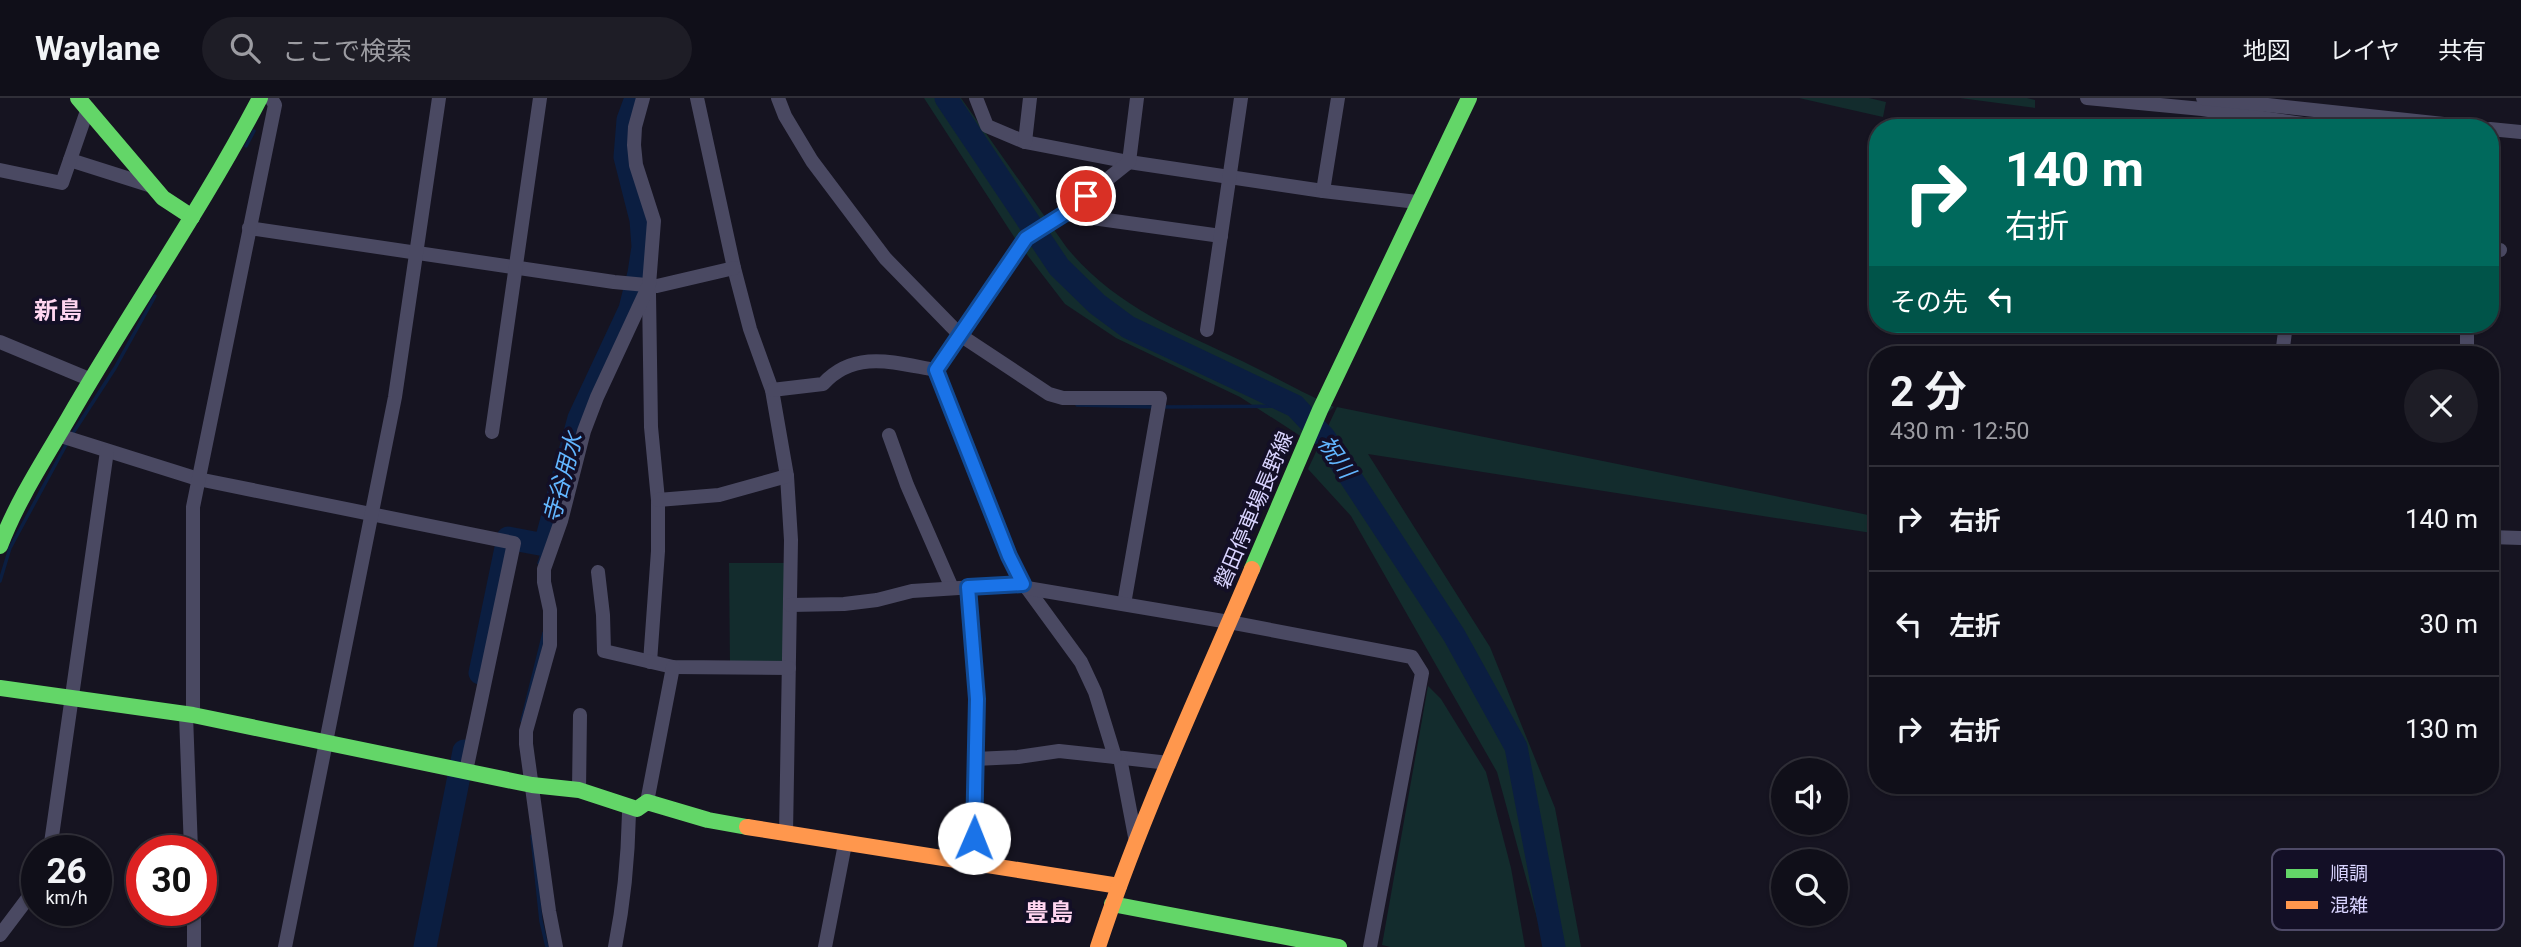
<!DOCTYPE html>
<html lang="ja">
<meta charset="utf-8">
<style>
:root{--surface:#100f19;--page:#1e1d26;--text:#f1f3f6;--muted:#9c9ca2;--line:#302f38}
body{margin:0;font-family:Roboto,"Noto Sans JP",sans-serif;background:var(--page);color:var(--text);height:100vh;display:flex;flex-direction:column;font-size:26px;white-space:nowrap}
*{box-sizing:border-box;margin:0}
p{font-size:23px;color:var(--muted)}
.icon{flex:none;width:38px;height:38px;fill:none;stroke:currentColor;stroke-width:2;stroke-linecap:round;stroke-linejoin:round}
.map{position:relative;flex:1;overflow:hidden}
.drawer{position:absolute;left:1869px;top:248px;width:630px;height:448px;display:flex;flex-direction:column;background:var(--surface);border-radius:28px;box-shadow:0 2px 5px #0004,0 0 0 2px var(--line)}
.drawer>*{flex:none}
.top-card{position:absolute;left:1869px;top:21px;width:630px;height:214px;border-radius:28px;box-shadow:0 2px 5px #0004,0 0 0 2px var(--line);background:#00695c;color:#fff;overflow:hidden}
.fabs{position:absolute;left:1771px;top:660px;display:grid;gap:14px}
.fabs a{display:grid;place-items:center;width:77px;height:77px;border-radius:50%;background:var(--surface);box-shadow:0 2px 5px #0004,0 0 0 2px var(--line);font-size:35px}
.speed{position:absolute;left:21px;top:737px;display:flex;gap:14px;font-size:35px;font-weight:700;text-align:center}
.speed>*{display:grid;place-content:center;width:91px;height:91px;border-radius:50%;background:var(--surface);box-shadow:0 2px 5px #0004,0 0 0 2px var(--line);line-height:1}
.speed small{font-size:18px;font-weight:400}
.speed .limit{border:10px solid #d22;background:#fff;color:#111}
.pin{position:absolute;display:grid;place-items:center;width:60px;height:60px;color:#fff;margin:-30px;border:4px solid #fff;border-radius:50%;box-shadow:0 2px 7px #0007}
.me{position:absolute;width:77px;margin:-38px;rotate:1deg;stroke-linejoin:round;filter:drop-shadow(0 0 5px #0008)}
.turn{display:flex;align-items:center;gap:24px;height:147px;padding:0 21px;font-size:32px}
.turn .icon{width:91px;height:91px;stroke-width:2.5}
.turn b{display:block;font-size:49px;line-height:60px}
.then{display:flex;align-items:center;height:66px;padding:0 21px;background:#0003;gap:14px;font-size:26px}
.round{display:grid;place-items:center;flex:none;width:74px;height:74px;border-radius:37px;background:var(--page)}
.headline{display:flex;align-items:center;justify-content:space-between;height:119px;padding:0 21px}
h1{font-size:42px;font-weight:700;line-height:52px}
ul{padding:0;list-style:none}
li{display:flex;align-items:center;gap:21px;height:105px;padding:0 21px;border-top:2px solid var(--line)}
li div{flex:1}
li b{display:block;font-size:26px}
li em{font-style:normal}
header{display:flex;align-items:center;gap:42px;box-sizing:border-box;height:98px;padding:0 35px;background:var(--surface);border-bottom:2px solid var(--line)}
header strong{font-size:33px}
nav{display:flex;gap:38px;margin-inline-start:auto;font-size:24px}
.search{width:490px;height:63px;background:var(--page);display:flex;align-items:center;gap:18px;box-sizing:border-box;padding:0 24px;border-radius:38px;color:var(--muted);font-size:26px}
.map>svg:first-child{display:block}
.green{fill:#132c2d}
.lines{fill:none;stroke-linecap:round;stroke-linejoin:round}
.stream{stroke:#0b1e41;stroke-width:3.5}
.river{stroke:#0b1e41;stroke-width:23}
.street{stroke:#4a4962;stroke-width:14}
.fast{stroke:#63d668;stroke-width:16}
.slow{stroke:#ff974d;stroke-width:16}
.route-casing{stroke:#114b97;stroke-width:18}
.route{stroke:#1a73e8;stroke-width:12}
.labels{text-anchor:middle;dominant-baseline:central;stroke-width:7;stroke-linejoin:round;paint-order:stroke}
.street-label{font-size:21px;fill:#d9d4ff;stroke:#130f26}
.water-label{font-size:23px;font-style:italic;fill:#62b6ff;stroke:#130f26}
.quarter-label{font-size:24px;font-weight:bold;fill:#ffd6f0;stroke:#130f26}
.key{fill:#130f26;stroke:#4e4a67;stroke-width:2}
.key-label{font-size:19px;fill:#d9d4ff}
</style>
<header>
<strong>Waylane</strong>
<div class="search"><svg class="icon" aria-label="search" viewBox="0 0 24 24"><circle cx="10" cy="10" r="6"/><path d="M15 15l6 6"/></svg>ここで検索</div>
<nav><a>地図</a><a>レイヤ</a><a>共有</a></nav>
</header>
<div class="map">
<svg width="2521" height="849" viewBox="0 0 2521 849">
<rect width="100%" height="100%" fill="#161421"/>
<!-- green -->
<g class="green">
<path d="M924,0H961L1067,150C1115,208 1177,232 1242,263C1273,278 1303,295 1334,309L1302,339L1240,299L1116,240L1065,206L1018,145Z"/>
<path d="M1799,0H1869L1886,4L1883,19Z"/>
<path d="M1960,0H2027L2035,2V10Z"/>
<path d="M2066,20L2152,30H2065Z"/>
<path d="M1337,309L1878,419V436L1368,356L1490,549L1555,710L1581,849H1545L1497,674L1351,418L1308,371Z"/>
<path d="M729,465H789V570L730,569Z"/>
<path d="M1428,588L1441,601L1486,674L1511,770L1525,849H1390L1382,847Z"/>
</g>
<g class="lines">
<!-- stream -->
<g class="stream">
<path d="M2358,24L2405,30"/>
<path d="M246,48L254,33"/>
<path d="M1077,307L1154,309"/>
<path d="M1161,309L1295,308"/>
<path d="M71,338L115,270L155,198"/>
<path d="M539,465L545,447"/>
<path d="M0,483L10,450L67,345"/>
<path d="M522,623L544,535"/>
<path d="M532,738L541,823L547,849"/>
</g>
<!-- river -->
<g class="river">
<path d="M946,0L1059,169L1097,206L1128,229L1295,308L1324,339L1454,537L1516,649L1554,849"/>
<path d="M480,575L508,440L545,447L579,320L630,211L639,175L643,149L641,122L625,59L628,22L636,0"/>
<path d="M425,849L464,653"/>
</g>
<!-- street -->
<g class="street">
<path d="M697,0L734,170L750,231L772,292L787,378L791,442L786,736"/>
<path d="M778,0L785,18L812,63L885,160L960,237L1049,296L1063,300H1160L1124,506"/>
<path d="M976,0L987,28L1025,44L1129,64L1323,93L1417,104"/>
<path d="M2087,0L2202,11L2303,26L2304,30"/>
<path d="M2203,0L2481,30"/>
<path d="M2490,31L2521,34"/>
<path d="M1025,44L1030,0"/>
<path d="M70,62L152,88"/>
<path d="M0,72L62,85L88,10"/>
<path d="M1323,93L1338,0"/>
<path d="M1064,116L1221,138"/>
<path d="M249,130L614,184L657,188L734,170"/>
<path d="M2490,151L2500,152"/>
<path d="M649,195L651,329L658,402V453L650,564"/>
<path d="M1207,232L1241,0"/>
<path d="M0,244L89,281"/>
<path d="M2282,257L2286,226"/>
<path d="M2467,257V234"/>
<path d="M936,272L1026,140L1064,116L1129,64L1137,0"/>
<path d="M772,292L823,286C855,251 895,265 936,272L1009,458L1023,486"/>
<path d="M492,334L540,0"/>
<path d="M58,337L198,381L514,445L466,673"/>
<path d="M889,337L907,387L952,490"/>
<path d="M658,402L719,397L787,378"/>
<path d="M2490,439L2521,440"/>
<path d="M598,474L603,517L604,553L673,569L789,570"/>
<path d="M968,489L977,601L973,766"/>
<path d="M1027,490L1081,564L1095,594L1115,659L1169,665"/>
<path d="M790,507L844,506L877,502L912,493L1023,486L1027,490L1229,524L1412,559L1422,575L1370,849"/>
<path d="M186,617L191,752"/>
<path d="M193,617V409L275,7L271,0"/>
<path d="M1120,660L1136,744"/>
<path d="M975,661L1018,659L1059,653L1115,659"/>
<path d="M579,692L580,617"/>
<path d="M647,704L673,569"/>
<path d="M50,752L107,353"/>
<path d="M0,837L37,788"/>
<path d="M194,849V812"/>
<path d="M285,849L395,299L439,0"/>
<path d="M556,849L549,813L526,646V633L550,547V512L544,484V471L561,423L584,333L597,299L649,187L654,123L636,67L634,47L635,29L643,0"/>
<path d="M615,849C624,804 628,761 629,715L637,711"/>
<path d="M825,849L845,746"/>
</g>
<!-- fast -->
<g class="fast">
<path d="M78,0L163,100L192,119"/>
<path d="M0,448C17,403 44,362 68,321C130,213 202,111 260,0"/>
<path d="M1252,471L1320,312L1469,0"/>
<path d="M0,590L193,617L532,687L579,692L637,711L647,704L708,722L747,729"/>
<path d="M1112,806L1339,849"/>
</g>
<!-- slow -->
<g class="slow">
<path d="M747,729L1119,788"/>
<path d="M1098,849C1140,720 1199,596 1252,471"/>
</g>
</g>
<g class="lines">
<!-- route casing -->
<g class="route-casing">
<path id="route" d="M974,740L977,601L968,489L1023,486L1009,458L936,272L1026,140L1064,116L1086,98"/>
</g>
<!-- route -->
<use href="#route" class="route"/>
</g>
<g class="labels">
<!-- street labels -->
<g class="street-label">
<text transform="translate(1254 412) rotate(-67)">磐田停車場長野線</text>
</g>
<!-- water labels -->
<g class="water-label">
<text transform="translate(1336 359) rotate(55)">祝川</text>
<text transform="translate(563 380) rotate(-75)">寺谷用水</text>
</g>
<!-- quarter labels -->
<g class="quarter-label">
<text x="58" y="213">新島</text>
<text x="1049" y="815">豊島</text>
</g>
</g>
<!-- legend -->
<rect x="2272" y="751" width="232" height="81" rx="10" class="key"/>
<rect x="2286" y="771" width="32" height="9" fill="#63d668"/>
<rect x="2286" y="803" width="32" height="8" fill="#ff974d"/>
<g class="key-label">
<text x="2330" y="782">順調</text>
<text x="2330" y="814">混雑</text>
</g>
</svg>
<div class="fabs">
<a><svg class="icon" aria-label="sound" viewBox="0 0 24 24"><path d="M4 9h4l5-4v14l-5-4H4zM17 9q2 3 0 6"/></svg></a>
<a><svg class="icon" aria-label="search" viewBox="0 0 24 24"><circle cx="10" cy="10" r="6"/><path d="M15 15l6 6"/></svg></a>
</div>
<div class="speed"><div>26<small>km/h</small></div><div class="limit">30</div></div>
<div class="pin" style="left:1086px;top:98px;background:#d93025"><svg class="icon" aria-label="arrive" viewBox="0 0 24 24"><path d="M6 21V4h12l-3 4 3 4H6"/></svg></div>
<svg class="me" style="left:974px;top:740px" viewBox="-20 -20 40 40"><circle r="19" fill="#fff"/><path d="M0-13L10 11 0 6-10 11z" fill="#1a73e8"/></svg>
<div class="top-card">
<div class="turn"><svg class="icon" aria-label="right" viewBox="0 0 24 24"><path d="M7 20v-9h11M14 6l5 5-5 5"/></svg><div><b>140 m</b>右折</div></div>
<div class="then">その先<svg class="icon" aria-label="left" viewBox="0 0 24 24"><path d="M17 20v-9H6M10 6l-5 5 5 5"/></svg></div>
</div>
<section class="drawer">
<div class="headline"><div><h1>2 分</h1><p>430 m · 12:50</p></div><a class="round"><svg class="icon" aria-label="close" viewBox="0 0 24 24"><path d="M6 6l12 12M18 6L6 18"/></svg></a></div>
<ul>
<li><svg class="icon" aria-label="right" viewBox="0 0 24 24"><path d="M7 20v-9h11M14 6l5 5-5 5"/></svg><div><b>右折</b></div><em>140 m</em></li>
<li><svg class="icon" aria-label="left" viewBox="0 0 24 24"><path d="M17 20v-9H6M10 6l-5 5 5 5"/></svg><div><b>左折</b></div><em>30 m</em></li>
<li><svg class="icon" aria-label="right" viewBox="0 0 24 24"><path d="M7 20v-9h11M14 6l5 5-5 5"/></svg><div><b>右折</b></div><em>130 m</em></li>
</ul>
</section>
</div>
